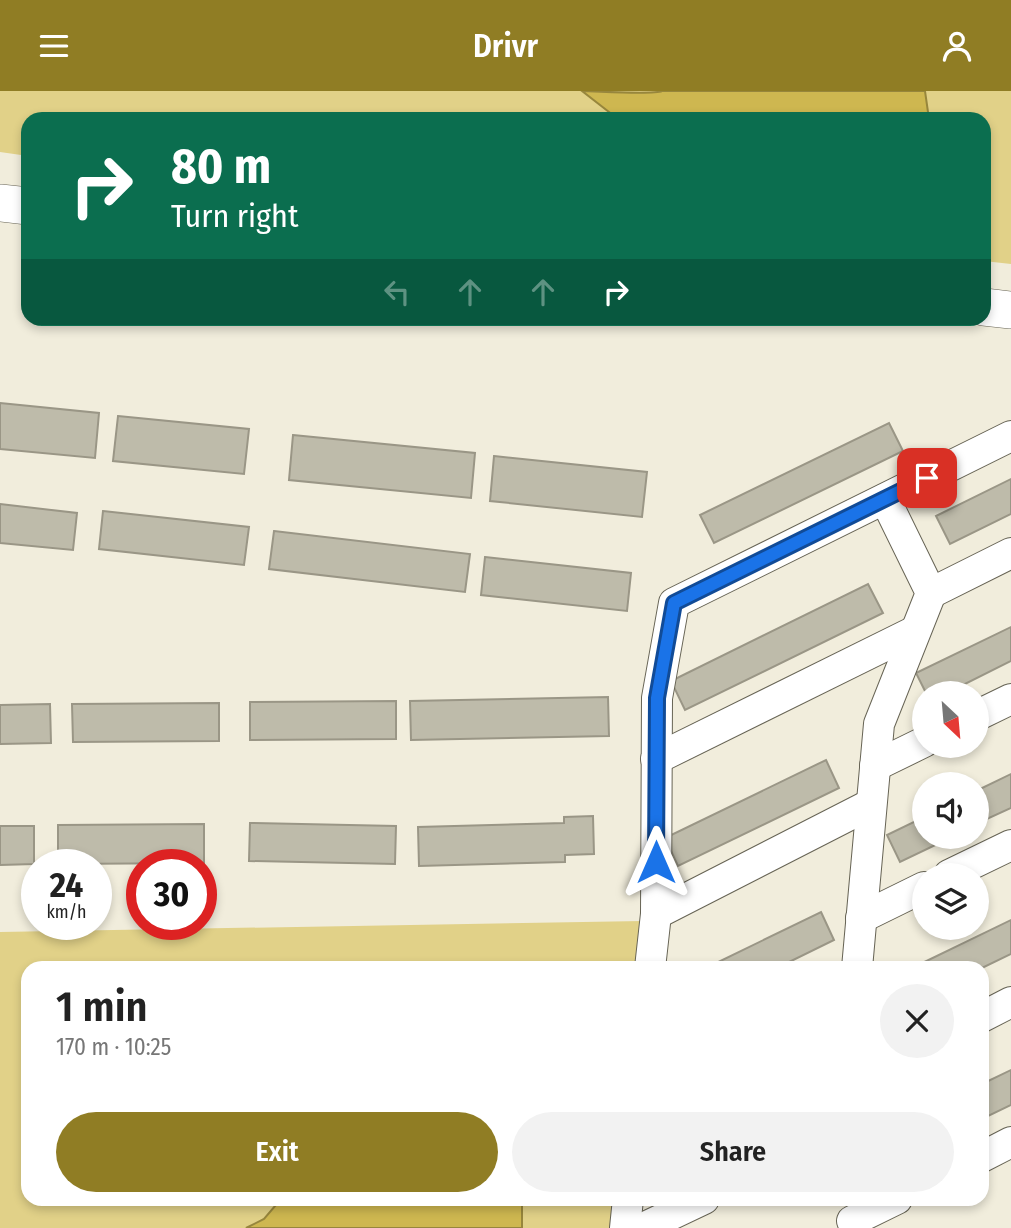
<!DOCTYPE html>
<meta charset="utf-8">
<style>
:root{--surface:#fff;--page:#f2f2f2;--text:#222;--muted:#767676;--accent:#907d24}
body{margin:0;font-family:"Fira Sans Condensed",sans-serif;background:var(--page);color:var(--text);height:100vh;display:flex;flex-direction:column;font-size:26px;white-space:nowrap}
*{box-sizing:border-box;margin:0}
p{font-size:23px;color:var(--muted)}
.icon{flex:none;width:38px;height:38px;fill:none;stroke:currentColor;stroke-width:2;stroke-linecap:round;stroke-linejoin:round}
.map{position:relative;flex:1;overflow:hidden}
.drawer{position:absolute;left:21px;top:870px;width:968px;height:245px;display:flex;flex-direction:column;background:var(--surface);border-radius:21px;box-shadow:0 4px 10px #0003}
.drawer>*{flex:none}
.top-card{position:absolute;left:21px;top:21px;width:970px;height:214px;border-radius:21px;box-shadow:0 4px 10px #0003;background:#0b6e4f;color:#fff;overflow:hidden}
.needle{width:46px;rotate:154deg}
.tools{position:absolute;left:912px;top:590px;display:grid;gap:14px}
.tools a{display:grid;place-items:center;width:77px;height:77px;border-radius:50%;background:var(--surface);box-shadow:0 4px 10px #0003;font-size:35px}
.speed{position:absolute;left:21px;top:758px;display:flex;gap:14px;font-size:35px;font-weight:700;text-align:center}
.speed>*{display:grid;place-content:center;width:91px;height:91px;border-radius:50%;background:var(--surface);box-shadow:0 4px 10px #0003;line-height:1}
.speed small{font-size:18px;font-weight:400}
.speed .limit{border:10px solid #d22;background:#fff;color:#111}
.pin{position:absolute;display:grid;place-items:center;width:60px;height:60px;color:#fff;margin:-30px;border-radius:14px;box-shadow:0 4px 10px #0006}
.me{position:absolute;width:77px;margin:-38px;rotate:0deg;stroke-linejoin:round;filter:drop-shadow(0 0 5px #0008)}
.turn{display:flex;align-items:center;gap:24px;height:147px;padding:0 35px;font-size:32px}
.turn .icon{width:91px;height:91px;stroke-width:2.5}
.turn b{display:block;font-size:49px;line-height:60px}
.lanes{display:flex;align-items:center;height:66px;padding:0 35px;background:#0003;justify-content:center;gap:35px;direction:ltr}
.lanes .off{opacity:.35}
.round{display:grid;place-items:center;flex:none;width:74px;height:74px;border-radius:37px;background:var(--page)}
.headline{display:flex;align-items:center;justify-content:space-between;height:119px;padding:0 35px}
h1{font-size:42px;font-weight:600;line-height:52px}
.action{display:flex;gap:14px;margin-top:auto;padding:14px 35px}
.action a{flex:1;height:80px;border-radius:42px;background:var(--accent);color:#fff;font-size:28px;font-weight:600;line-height:80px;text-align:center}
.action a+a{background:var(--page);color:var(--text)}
header{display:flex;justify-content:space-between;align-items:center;height:91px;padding:0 35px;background:var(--accent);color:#fff;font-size:32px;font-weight:600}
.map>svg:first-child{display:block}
.green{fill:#e1d188}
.water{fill:#ceb750;stroke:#97863c;stroke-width:2}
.building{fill:#bebbaa;stroke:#9a9686;stroke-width:2}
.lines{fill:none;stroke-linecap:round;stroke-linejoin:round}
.minor-casing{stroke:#676455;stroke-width:32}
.major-casing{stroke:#676455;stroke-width:38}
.minor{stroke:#fff;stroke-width:30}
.major{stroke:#fff;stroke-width:37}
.route-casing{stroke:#114b97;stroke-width:18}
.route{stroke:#1a73e8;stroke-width:12}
</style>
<header><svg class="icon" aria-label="menu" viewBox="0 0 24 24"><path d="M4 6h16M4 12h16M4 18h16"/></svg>Drivr<svg class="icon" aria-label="person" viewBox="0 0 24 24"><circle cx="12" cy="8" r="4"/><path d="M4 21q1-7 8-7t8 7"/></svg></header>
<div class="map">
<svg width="1011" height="1137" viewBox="0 0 1011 1137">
<rect width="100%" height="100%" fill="#f1eddc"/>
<!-- green -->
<g class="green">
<path d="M0,0H1011V173L984,170V28H28V65L0,61Z"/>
<path d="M643,830L639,877H28V1108H620L617,1137H0V841Z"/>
</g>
<!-- water -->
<g class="water">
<path d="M582,0C596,0 653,4 662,0H925L929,28H618Z"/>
<path d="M281,1108H522V1137H246L264,1128Z"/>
</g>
<!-- building -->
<g class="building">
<path d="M0,312L99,322L95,367L0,358Z"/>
<path d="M118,325L249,338L244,383L113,370Z"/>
<path d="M889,332L903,360L714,452L700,424Z"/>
<path d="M293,344L475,362L471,407L289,389Z"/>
<path d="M494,365L647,381L642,426L490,410Z"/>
<path d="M1011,388V423L950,453L936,425Z"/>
<path d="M0,413L77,422L73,459L0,452Z"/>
<path d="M103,420L249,436L244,474L99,458Z"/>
<path d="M274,440L470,463L465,501L269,478Z"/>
<path d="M485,466L631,482L627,520L481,504Z"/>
<path d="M868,493L883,522L685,619L671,590Z"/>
<path d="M1011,536V570L947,602H926L916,582Z"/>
<path d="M608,606L609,645L411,649L410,610Z"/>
<path d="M396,610V648L250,649V611Z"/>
<path d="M219,612V650L73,651L72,613Z"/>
<path d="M50,613L51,652L0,653V614Z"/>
<path d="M826,669L839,697L678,775L665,747Z"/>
<path d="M1011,683V717L976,733V700Z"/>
<path d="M593,725L594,763L565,764V771L419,775L418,736L564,732V726Z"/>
<path d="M924,726V746H952L900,771L887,744Z"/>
<path d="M250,732L396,735L395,773L249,770Z"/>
<path d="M204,733V772L58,773V734Z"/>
<path d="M0,735H34V773L0,774Z"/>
<path d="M821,821L834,849L777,877H706Z"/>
<path d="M1011,829V863L982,877H912Z"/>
<path d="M1011,979V1014L982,1028V993Z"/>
</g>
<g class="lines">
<!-- minor casing -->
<g class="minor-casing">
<g id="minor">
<path d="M931,502L1011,462"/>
<path d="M976,625L1011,608"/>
<path d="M656,668L915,540"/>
<path d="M875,675L924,651"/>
<path d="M949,784L1011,754"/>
<path d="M656,823L871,713"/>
<path d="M861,827L924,796"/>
<path d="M650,877L656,823L657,607L674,512L1011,345"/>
<path d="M857,877L879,633L931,502L885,408"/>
<path d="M982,926L1011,911"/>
<path d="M982,1066L1011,1051"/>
<path d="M852,1130L897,1108"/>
<path d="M625,1137L628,1108"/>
<path d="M643,1137L704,1108"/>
</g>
</g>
<!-- major casing -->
<g class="major-casing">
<g id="major">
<path d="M0,112L28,115"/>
<path d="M984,216L1011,219"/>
</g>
</g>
<!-- minor -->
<use href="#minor" class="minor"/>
<!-- major -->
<use href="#major" class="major"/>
</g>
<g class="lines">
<!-- route casing -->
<g class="route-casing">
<path id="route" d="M656,771L657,607L674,512L927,387"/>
</g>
<!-- route -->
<use href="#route" class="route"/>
</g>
</svg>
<div class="tools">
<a><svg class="needle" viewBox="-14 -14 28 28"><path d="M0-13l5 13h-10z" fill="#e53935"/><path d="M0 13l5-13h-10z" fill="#767676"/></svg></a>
<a><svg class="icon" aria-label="sound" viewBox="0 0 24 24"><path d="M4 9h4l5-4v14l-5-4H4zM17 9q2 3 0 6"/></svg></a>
<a><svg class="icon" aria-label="layers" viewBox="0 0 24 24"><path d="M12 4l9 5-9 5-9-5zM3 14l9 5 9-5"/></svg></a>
</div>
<div class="speed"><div>24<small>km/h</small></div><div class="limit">30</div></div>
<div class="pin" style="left:927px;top:387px;background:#d93025"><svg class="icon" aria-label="arrive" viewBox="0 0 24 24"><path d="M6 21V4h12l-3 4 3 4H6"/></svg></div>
<svg class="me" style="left:656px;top:771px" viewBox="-20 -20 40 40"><path d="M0-17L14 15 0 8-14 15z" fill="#1a73e8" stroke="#fff" stroke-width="4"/></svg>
<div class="top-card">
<div class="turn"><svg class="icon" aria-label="right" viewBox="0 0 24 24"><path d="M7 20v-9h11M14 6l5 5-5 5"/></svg><div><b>80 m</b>Turn right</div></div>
<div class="lanes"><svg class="icon off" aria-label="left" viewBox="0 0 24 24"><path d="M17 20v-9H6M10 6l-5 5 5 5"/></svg><svg class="icon off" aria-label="ahead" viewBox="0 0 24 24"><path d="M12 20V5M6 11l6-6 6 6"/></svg><svg class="icon off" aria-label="ahead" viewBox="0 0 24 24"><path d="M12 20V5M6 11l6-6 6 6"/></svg><svg class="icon" aria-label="right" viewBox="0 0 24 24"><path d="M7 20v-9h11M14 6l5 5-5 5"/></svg></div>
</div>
<section class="drawer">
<div class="headline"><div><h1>1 min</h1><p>170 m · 10:25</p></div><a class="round"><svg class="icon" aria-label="close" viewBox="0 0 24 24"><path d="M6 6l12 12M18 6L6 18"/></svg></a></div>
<div class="action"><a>Exit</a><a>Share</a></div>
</section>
</div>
